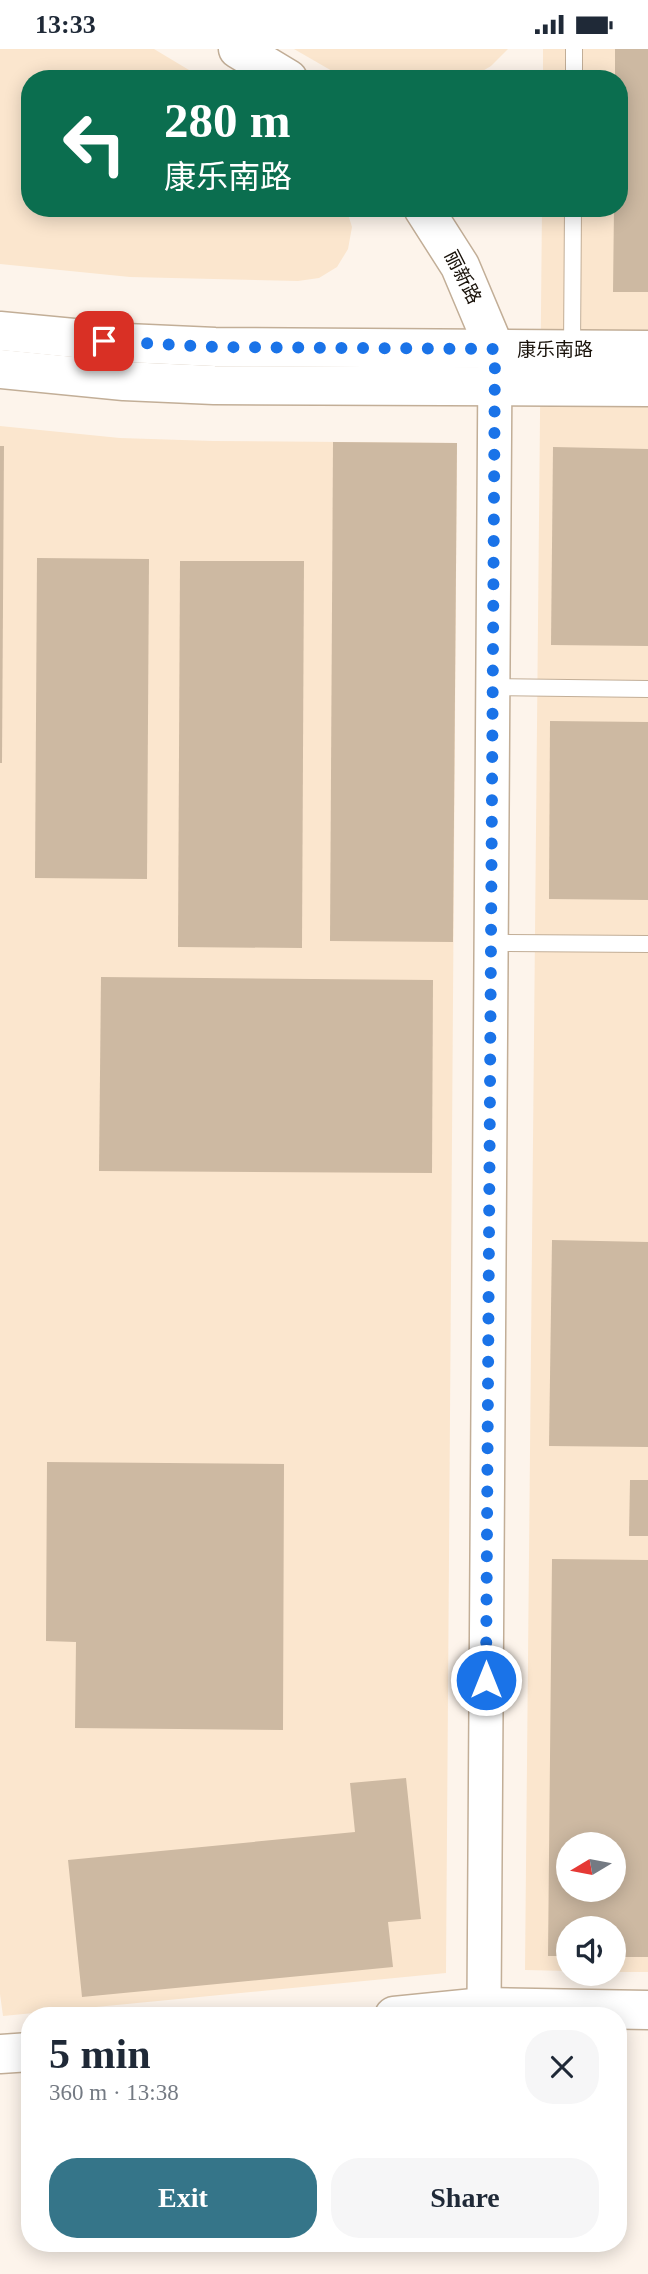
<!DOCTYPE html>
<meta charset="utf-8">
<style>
:root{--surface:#fff;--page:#f6f6f7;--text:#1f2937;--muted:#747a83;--accent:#357589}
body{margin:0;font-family:"Times New Roman","Noto Sans SC",serif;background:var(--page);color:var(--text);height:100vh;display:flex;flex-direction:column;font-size:26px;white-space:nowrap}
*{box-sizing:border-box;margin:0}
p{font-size:23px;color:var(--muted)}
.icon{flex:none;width:38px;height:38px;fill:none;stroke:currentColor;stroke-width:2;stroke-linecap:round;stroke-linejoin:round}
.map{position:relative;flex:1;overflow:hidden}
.drawer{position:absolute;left:21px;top:1958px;width:606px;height:245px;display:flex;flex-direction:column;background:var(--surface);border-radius:28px;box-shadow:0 4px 18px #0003}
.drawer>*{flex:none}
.banner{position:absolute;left:21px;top:21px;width:607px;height:147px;border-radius:28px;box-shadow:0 4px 18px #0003;background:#0b6e4f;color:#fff;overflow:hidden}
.needle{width:46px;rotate:260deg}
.tools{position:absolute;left:556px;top:1783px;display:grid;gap:14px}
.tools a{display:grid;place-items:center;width:70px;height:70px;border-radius:50%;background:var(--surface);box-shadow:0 4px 18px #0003;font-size:35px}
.pin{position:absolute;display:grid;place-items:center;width:60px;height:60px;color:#fff;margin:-30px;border-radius:14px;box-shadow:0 4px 10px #0006}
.me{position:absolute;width:77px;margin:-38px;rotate:0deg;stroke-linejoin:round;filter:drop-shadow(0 0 5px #0008)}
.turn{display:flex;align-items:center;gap:24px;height:147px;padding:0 28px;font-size:32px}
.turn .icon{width:91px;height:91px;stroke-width:2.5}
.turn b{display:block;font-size:49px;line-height:60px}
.round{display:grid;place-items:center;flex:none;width:74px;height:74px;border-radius:28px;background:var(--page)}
.head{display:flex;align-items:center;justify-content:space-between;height:119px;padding:0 28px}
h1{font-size:42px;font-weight:700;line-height:52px}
.action{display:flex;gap:14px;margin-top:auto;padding:14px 28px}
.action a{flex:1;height:80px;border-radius:28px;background:var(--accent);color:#fff;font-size:28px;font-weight:700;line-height:80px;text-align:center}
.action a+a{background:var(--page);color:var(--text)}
.status{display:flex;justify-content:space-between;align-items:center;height:49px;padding:0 35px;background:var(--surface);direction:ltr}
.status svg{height:19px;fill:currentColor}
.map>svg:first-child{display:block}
.built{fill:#fbe6ce;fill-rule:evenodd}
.building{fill:#cdb9a2;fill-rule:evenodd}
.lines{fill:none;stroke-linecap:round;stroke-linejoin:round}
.service-casing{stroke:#c2ae97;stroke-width:18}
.minor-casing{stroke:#c2ae97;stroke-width:36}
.tertiary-casing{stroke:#c2ae97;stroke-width:41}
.service{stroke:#fff;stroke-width:16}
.minor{stroke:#fff;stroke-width:33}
.tertiary{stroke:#fff;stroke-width:38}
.route{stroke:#1a73e8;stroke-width:12;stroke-dasharray:0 21.6}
.labels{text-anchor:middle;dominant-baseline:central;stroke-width:6;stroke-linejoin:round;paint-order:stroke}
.street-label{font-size:19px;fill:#181109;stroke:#fff}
</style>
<div class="status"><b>13:33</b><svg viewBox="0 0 49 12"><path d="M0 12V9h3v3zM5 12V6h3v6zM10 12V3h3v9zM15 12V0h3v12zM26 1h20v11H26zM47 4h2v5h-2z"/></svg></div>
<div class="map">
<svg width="648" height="2225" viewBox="0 0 648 2225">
<rect width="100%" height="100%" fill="#fdf4eb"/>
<!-- built -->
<g class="built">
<path d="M0,0H154L204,30H30V159H346L352,178L348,200L337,218L319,229L298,232L130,228L0,215Z"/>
<path d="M294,0H508L491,17L469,30H346Z"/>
<path d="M543,0H648V1923H614V1880H569V1922L525,1921L542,159H620V30H543ZM569,1796H614V1841H569Z"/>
<path d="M0,377L120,389L213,392L457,394L446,1924L3,1967L0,1945Z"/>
</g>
<!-- building -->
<g class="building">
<path d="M615,0H648V243H613L614,159H620V30H615Z"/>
<path d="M333,393L457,394L453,893L330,892Z"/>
<path d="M0,397H4L2,714H0Z"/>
<path d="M553,398L648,400V597L551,596Z"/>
<path d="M37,509L149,510L147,830L35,829Z"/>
<path d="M180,512H304L302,899L178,898Z"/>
<path d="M550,672L648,673V851L549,850Z"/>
<path d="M101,928L433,931L432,1124L99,1122Z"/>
<path d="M552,1191L648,1193V1398L549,1397Z"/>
<path d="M47,1413L284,1415L283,1681L75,1679L76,1593L46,1592Z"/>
<path d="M630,1431H648V1487H629Z"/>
<path d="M552,1510L648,1511V1908H614V1880H569V1907H548ZM569,1796H614V1841H569Z"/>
<path d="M406,1729L421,1870L388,1873L393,1918L82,1948L68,1811L355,1783L350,1734Z"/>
</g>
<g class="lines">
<!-- service casing -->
<g class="service-casing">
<g id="service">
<path d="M574,30V0"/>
<path d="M572,300L573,159"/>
<path d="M493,638L648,640"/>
<path d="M491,894L648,895"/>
</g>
</g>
<!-- minor casing -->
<g class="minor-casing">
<path id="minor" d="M484,1958L495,313"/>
</g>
<!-- tertiary casing -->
<g class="tertiary-casing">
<g id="tertiary">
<path d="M238,0L288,30"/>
<path d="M423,159L460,217L495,300"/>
<path d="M0,282L126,294L215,298L648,301"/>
<path d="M0,320L124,332L214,336L648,338"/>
<path d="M394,1967L484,1958L648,1961"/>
<path d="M0,2005L30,2003"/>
</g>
</g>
<!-- service -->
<use href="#service" class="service"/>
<!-- minor -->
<use href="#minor" class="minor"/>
<!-- tertiary -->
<use href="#tertiary" class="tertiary"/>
</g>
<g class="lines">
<!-- route -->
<path class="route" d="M104,292L215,298L495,300L486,1631"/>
</g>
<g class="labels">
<!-- street labels -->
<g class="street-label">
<text transform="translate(463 228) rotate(63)">丽新路</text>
<text x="555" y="300">康乐南路</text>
</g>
</g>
</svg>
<div class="tools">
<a><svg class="needle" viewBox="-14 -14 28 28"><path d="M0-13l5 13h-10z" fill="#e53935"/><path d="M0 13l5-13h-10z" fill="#747a83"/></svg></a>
<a><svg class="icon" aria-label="sound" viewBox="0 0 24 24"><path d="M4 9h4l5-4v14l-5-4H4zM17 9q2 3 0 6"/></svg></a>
</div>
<div class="pin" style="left:104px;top:292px;background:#d93025"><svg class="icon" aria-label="arrive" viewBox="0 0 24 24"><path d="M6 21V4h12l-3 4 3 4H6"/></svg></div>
<svg class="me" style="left:486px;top:1631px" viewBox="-20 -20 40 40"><circle r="17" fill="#1a73e8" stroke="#fff" stroke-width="3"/><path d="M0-11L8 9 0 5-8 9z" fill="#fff"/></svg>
<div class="banner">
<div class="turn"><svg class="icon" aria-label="left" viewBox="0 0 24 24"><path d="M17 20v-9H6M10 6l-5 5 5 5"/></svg><div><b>280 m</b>康乐南路</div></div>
</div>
<section class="drawer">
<div class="head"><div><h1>5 min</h1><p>360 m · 13:38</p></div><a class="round"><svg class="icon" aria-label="close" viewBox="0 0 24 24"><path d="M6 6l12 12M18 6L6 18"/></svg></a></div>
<div class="action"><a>Exit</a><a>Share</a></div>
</section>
</div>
